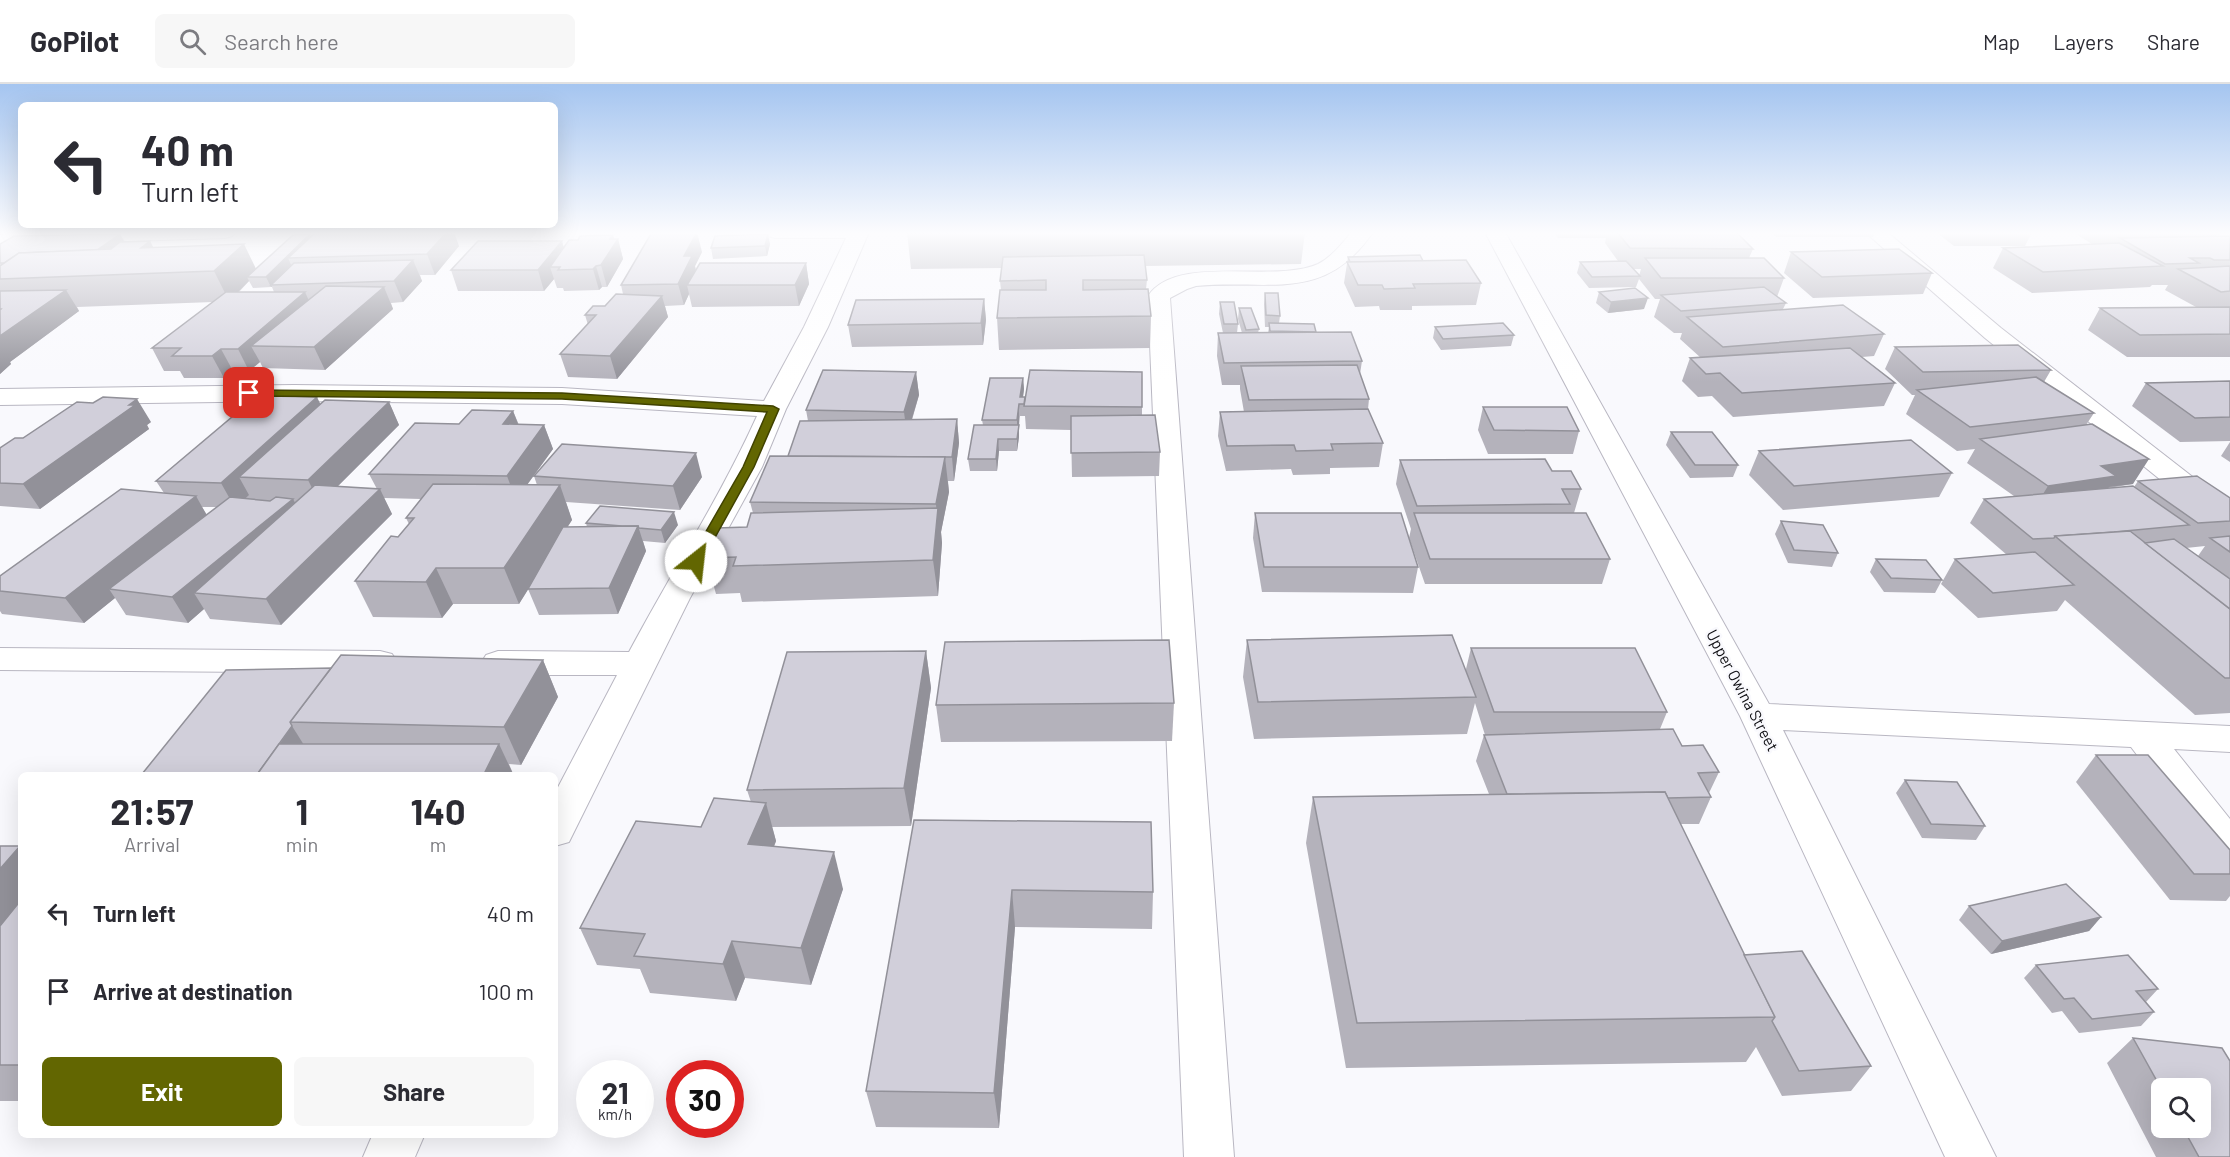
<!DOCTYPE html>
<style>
:root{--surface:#fff;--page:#f7f7f7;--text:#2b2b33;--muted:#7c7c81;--line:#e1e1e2;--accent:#626601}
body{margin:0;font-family:Barlow,sans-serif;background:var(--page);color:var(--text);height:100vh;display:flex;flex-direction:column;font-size:22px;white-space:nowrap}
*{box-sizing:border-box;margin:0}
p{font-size:20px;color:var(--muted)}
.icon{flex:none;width:33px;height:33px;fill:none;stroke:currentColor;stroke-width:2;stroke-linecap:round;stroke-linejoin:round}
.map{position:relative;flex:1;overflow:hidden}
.panel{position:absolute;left:18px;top:688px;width:540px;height:366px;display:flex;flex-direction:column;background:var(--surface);border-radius:9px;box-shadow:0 6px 24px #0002}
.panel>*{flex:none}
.banner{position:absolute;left:18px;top:18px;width:540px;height:126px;border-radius:9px;box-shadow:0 6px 24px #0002;background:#fff;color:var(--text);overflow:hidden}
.fabs{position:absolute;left:2151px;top:994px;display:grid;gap:12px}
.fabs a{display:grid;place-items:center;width:60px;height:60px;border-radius:9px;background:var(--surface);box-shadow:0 6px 24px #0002;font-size:30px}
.speed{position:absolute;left:576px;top:976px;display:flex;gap:12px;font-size:30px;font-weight:700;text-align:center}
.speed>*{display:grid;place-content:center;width:78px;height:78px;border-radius:50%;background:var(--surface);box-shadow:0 6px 24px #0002;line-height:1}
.speed small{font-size:15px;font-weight:400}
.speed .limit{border:9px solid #d22;background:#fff;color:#111}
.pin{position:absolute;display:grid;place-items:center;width:51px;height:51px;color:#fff;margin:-26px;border-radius:12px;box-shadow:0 3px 9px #0006}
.me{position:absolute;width:66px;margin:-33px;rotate:29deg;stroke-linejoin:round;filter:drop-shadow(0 0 4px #0008)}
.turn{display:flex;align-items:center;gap:21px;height:126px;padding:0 24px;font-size:27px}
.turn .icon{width:78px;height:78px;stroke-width:2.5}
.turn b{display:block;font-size:42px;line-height:51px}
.eta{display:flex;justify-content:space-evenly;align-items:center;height:102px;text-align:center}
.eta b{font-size:36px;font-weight:700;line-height:42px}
.primary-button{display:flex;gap:12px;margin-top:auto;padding:12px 24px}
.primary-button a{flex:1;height:69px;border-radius:9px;background:var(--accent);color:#fff;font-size:24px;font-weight:700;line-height:69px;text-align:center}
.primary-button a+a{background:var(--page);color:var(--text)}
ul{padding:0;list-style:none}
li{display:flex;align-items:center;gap:18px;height:78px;padding:0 24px}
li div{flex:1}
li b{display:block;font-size:22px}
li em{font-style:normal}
header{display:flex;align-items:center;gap:36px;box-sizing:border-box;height:84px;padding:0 30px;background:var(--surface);border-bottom:2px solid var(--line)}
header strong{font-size:28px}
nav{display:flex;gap:33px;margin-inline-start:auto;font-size:21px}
.search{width:420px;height:54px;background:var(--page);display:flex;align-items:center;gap:15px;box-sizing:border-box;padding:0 21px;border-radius:9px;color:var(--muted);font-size:22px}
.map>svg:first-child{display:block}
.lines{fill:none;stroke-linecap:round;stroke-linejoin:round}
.minor-casing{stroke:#b9b7c2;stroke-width:2}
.minor{fill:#fff;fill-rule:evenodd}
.wall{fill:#b4b2bb;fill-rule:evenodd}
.shaded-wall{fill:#929199}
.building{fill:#d1cfda;stroke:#929199;stroke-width:1.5}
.route{fill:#626601;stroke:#404201;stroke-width:1.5}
.labels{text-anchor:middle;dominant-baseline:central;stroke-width:5;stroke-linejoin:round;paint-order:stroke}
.street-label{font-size:16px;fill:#0e0e12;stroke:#f9f9fd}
</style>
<header>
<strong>GoPilot</strong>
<div class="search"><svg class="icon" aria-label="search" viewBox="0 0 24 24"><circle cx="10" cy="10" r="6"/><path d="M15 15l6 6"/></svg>Search here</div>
<nav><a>Map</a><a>Layers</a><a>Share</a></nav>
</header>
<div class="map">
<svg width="2230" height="1073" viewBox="0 0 2230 1073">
<rect width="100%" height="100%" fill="#f9f9fd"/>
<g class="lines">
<!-- minor casing -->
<g class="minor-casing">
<g id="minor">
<path d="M53,148H235L232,152L225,154L0,161V151L5,150Z"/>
<path d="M765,148H869L828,243L786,325L762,383L690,514L569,758L555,762V709L617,591H498L486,587L481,579L486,571L498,567L629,568C671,489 720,414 757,332L562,320L294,317L0,321V305L294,301L562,304L764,317L804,243L846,154H775L768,152Z"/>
<path d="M1352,148H1373C1324,220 1270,195 1196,202L1187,205L1170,214L1234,1073H1184L1148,212C1177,169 1274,200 1318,180C1332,173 1342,159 1352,148Z"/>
<path d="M1485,148H1505L1769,620L2230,642V668L2174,665L2230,735V780L2216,775L2131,663L1783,646L1996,1073H1945L1740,632Z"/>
<path d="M1865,148H1887L2001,244L2230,422V446L2219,443L1985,254Z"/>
<path d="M2212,148H2230V158L2215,152Z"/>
<path d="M0,564L380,567L392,570L397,578L392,586L380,589L0,586Z"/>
<path d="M372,1052H424L415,1073H363Z"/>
</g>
</g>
<!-- minor -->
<use href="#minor" class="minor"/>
</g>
<!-- wall -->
<g class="wall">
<path d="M907,148H1305L1301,180L1145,182L1147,196L1146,205L1151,232L1150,264L999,266L997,234L1001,206L1000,197L1002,184L911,185Z"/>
<path d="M1553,148H1736L1753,165L1749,174L1784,194L1777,213L1786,219L1783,225L1884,250L1874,272L1862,273L1895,299L1884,322L1733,333L1712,312L1698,313L1682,297L1690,274H1701L1680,255L1682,249H1674L1654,233L1660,215H1655L1639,195L1636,203L1589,204L1577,189L1580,178L1618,177L1605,159L1606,154H1558ZM1633,185H1641L1639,192Z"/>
<path d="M1771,148H1875L1873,153H1776Z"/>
<path d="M1936,148H2032L2025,162H1954Z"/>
<path d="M2073,148H2220L2217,152H2230V273H2127L2088,246L2100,224L2196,223L2165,206L2168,201H2152L2150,203L2032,209L1993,184L2003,164L2092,160Z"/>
<path d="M120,150L125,158L150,157L153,164L256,185L310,150L311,153L459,162L435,191H420L422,197L403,218L391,219L393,225L325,286L263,284L260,278L249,287H233L224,294H184L180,287H164L152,264L213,218L77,223L79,227L10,278L11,280L0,290V160ZM249,197L253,204L271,203H272L274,208H239Z"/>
<path d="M613,151L614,155H618L623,175L607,203H602L599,206L564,207L563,204H557L554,195L544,207H458L451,186L564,164L578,156Z"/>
<path d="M770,160L767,172L713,175L711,164Z"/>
<path d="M702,168L695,182L696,187L806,179L809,200L799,222L692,223L689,210L684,221L665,222L668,233L617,295L568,293L560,270L588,241L585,231L605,222L623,210L621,201Z"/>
<path d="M1791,168L1932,189L1923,210L1813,214L1784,189Z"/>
<path d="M1348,173L1423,177L1481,199L1476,221L1412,222V226H1380L1379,222L1355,223L1344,199Z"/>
<path d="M1599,208L1644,225L1608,229L1596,219Z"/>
<path d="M1265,209L1280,232L1279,239L1315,248L1362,277L1360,290L1369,315L1368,325L1383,359L1379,383L1330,384V390L1293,391L1291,385L1226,387L1218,352L1220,328H1244L1240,305V301H1222L1217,272L1218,249H1223L1219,230L1220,218L1238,240L1237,249H1242L1238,235L1239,224L1259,245L1258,249H1268L1269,243H1265L1264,220Z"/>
<path d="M984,215L986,236L983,261L852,263L848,241Z"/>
<path d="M1435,243L1514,251L1511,262L1441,266L1433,254Z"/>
<path d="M1895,263L2051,286L2044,298L2094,329L2086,341L2133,400L2109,404L2134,403L2138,397L2230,414V629L2195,631L2065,516L2057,527L1978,534L1941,500L1955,475L2007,471L1970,439L1984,415L2014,412L1967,379L1975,365L1957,367L1906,330L1915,311H1912L1885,285ZM2205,462L2198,472L2186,464Z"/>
<path d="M916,288L919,311L912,336L957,335L959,359L954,397H948L949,408L941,448L942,459L938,512L742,518L740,509L716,510L706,474L747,443L753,429L750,418L788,372L808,337L806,326Z"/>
<path d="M1142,288V331L1160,368L1159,392L1072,393L1071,346L1026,345L1025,332H1020L1019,342V353L1017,367H999L997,387H970L968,375L983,341L982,336L1023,294L1024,305L1023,313H1025Z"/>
<path d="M2230,297V357L2180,358L2132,322L2146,299Z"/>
<path d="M389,318L399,341L338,402L377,405L369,390L459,340L513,327L519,341H544L553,365L527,401H537L534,392L702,393L680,426L566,418L572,436L567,443H587L586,439L678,441L665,459L643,457L646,467L618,530L539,531L528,505L519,520H453L442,534L373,533L355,497L398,453L409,440L406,434L421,415L384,414L392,430L281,541L210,535L204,525L188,539L126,531L115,514L84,539L2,530L0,527V492L164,409L156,397L320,320ZM202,423H217L207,431Z"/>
<path d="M1483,323L1579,347L1573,370H1488L1478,346Z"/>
<path d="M151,338L147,341L149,345L40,425L0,422V364L23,354Z"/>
<path d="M1671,348L1738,381L1733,393L1690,394L1666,361Z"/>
<path d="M2230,358V378L2221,372Z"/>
<path d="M1759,367L1952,389L1939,413L1783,426L1749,391Z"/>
<path d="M1400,376L1552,387L1581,405L1574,429L1610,475L1602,500H1425L1409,454L1411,445L1396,400Z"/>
<path d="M1255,429L1418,483L1413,509L1262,508L1253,454Z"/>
<path d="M1781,437L1838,469L1832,483L1788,479L1775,450Z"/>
<path d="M1876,475L1942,496L1935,509L1884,508L1870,488Z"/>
<path d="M1247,556L1466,585L1471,564L1667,628L1660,645L1719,688L1709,709L1711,713L1699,740H1680L1744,871L1871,982L1851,1007L1782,1012L1756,963L1746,978L1346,984L1306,759L1313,713L1489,710L1476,677L1484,651H1485L1475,619L1467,650L1254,655L1243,593Z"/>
<path d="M926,567L931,604L911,742L772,743L776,757L774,763L843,805L811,901L745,894L736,917L650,909L640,885L597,881L580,844L701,743L751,718L747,706Z"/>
<path d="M543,576L558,613L521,681L509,680L514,692H143L142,690L331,584Z"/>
<path d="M1174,619L1172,657L941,658L936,621Z"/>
<path d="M2096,671L2230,766V812L2226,817L2170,816L2076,698Z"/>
<path d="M1905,696L1985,742L1976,756L1922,754L1896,709Z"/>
<path d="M914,736L1153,808L1152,845L1015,843L999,1044L876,1043L866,1007Z"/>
<rect x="0" y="762" width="21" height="255"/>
<path d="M1969,822L2101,833L2089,847L1991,870L1959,836Z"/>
<path d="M2036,881L2158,905L2146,918L2154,928L2141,942L2079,949L2062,927L2052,929L2024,894Z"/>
<path d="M2133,954L2230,1073H2156L2107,979ZM2162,1005L2200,1044H2162Z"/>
</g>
<!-- shaded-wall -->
<g class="shaded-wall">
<path d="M447,148H454L459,162L435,191L427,170Z"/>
<path d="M697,148L702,168L695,182L697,193L687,201L689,210L684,221L678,200L684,172Z"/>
<path d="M120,150L131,170L101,192L89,171Z"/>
<path d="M310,150L315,161L288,174L292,183L271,201L272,203H271L266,193Z"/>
<path d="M768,150L770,160L767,172L765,162Z"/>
<path d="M613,151L615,158L618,155L623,175L607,203L601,181L610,155Z"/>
<path d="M150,157L165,186L141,164Z"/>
<path d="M562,157L568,177L550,183L554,195L544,207L538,186Z"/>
<path d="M244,160L258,189L247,193L249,197L229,217L214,187Z"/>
<path d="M413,176L422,197L403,218L394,197Z"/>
<path d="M806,179L809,200L799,222L795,201Z"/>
<path d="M596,182L602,203L599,206L593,185Z"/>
<path d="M384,203L393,225L325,286L314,263Z"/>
<path d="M66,206L79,227L10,278L11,280L0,290V252Z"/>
<path d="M305,208L315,230L251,262L260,278L249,287L238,265Z"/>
<path d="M662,212L668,233L617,295L610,272Z"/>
<path d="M1648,214L1644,225L1608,229L1611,218Z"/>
<path d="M984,215L986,236L983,261L981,239Z"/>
<path d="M221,265L233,287L224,294L212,272Z"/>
<path d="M916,288L919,311L907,351L904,328Z"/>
<path d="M1023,294L1024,305L1022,320L1020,313Z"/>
<path d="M317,313L328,336L239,393L249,411L235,424L221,399Z"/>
<path d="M137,315L151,338L147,341L149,345L40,425L23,400Z"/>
<path d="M389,318L399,341L320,420L308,396Z"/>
<path d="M1019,320V353L1017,367V336Z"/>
<path d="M513,327L522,350L503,340Z"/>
<path d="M957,335L959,359L954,397L952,373Z"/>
<path d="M544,341L553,365L516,416L507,392Z"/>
<path d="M998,355L999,367L997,387L996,375Z"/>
<path d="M696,369L702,393L680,426L673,402Z"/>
<path d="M945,373L949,408L941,448L942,459L938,512L933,476L937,435L936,420Z"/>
<path d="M2149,375L2133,400L2109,403L2101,416L2033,426L2048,402L2101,382Z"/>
<path d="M560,401L572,436L519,520L504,484Z"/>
<path d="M380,405L392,430L281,541L266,515Z"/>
<path d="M196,412L210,437L109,505L115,514L84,539L65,514Z"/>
<path d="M293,415L306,439L194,509L204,525L188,539L172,513Z"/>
<path d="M674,428L678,441L665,459L661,446Z"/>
<path d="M638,442L646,467L618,530L609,504Z"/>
<path d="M436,484L453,520L442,534L426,498Z"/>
<path d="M926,567L931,604L911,742L904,704Z"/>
<path d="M543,576L558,613L521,681L504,643Z"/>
<path d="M292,642L309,669L260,689Z"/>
<path d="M499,660L514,692H483Z"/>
<path d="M766,719L776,757L759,798L748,760Z"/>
<path d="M20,762L21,839L0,864V785Z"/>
<path d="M834,768L843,805L811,901L801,864Z"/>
<path d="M1012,806L1015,843L999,1044L994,1009Z"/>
<path d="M2101,833L2089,847L1991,870L2002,857Z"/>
<path d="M732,857L745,894L736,917L723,880Z"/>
</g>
<!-- building -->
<g class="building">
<path d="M316,148H447L427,170L288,174Z"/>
<path d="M652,148H697L684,172H692L678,200L621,201Z"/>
<path d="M907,148H993L907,149Z"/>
<path d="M1617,148H1736L1753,165L1630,164Z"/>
<path d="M120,150L97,166L19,169L4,179H0V160L14,152Z"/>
<path d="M310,150L266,193H247L293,151Z"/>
<path d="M768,150L765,162L711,164L715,152Z"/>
<path d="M613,151L610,155H618L601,181L596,182L593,185L558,186L560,183H550L569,156H578L580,152Z"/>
<path d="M2230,152V176H2214L2210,174H2190L2199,179L2165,180L2120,154Z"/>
<path d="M150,157L141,164L244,160L214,187L0,195V182L19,169L111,165L120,158Z"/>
<path d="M478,157H562L538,186H451Z"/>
<path d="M2119,159L2163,182L2043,188L2003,164Z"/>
<path d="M1899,165L1932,189L1822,193L1791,168Z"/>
<path d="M1144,171L1147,196H1083V206L1148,205L1151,232L997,234L1000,206H1046V196L1000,197L1003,173Z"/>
<path d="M1420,171L1423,177L1350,178L1348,173Z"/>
<path d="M1645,174H1764L1784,194H1661Z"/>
<path d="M413,176L394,197L271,201L294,179Z"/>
<path d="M1466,176L1481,199L1413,200L1415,204L1384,205L1382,201H1358L1347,178Z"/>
<path d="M1626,177L1640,192L1592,193L1580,178Z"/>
<path d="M700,179H806L795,201H687Z"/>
<path d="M2230,182V207L2221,208L2178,185Z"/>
<path d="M326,202L384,203L314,263L251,262Z"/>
<path d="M1764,203L1786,219L1681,227L1661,211Z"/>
<path d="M1635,204L1648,214L1611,218L1599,208Z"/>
<path d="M66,206L0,252V226L1,225H0V207Z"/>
<path d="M226,208H305L238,265H221L212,272H172L181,264H152Z"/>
<path d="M1265,209H1278L1280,232L1266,231Z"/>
<path d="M616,210L662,212L610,272L560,270L596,231H585L593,222H605Z"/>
<path d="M984,215L981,239L848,241L856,216Z"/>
<path d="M1220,218H1234L1238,240H1224Z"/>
<path d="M1843,221L1884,250L1723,263L1687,233Z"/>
<path d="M2230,223V250L2140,251L2100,224Z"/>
<path d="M1239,224H1251L1259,245L1246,246Z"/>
<path d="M1269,239L1314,240L1316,248L1270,247Z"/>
<path d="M1503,239L1514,251L1443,255L1435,243Z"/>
<path d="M1351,248L1362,277L1224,279L1218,249Z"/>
<path d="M2018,261L2051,286L1923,288L1895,263Z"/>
<path d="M1850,264L1895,299L1742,309L1720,289L1706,290L1690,274Z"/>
<path d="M1357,281L1369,315L1249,316L1241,282Z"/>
<path d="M823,286L916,288L904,328L806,326Z"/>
<path d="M1030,286L1142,288V323L1024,322Z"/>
<path d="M2036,293L2094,329L1970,343L1917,306Z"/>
<path d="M990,294H1023L1020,313H1025L1024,320H1019L1017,336H982Z"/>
<path d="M2230,297V333L2195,334L2146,299Z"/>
<path d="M258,311L317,313L221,399L156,397Z"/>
<path d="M103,313L137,315L129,321H135L23,400L0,399V364L15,354H23L77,318L93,319Z"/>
<path d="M325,316L389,318L308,396L239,393Z"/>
<path d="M1483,323H1567L1579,347L1494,346Z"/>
<path d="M1368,325L1383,359L1331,360L1333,366L1296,367L1294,361L1227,362L1220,328Z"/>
<path d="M472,326L513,327L503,340L544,341L507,392L369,390L415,339L459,340Z"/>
<path d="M1155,331L1160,368L1071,369V332Z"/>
<path d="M957,335L952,373L788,372L800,337Z"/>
<path d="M2092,340L2149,375L2101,382L2116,392L2048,402L1980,355Z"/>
<path d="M974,341H1019L1017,355H998L996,375H968Z"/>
<path d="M1671,348H1712L1738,381H1695Z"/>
<path d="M1911,356L1952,389L1794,402L1759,367Z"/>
<path d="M562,360L696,369L673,402L534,392Z"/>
<path d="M770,372L945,373L936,420L750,418Z"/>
<path d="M1545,375L1552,387H1571L1581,405H1562L1570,420L1417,422L1400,376Z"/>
<path d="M2197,392L2230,414V437L2198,439L2138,397Z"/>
<path d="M433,400L560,401L504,484H436L426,498L355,497L391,452L398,453L414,434H406Z"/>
<path d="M315,401L380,405L266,515L194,509Z"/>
<path d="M2133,402L2189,441L2114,448L2055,452L2054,454L2033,455L1984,415Z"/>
<path d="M121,405L196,412L65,514L0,507V492Z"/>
<path d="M230,413L270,417L276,413L293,415L172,513L109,505Z"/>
<path d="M600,422L674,428L661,446L639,444L638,442H622L586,439Z"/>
<path d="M938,424L933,476L733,482L736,473L706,474L717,444L747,443L751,429Z"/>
<path d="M1255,429H1401L1418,483H1264Z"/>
<path d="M1414,429H1586L1610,475H1430Z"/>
<path d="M1781,437L1823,441L1838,469L1794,466Z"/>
<path d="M638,442L609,504L528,505L563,443Z"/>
<path d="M2130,447L2230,525V594H2225L2055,452Z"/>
<path d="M2230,452V468L2210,454Z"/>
<path d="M2174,455L2230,495V525L2145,459Z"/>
<path d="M2035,468L2074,501L1993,509L1955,475Z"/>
<path d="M1876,475L1926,476L1942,496L1891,494Z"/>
<path d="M1452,551L1476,613L1258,618L1247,556Z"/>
<path d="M1169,556L1174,619L936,621L945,558Z"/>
<path d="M1471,564H1635L1667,628H1494Z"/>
<path d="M926,567L904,704L747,706L787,568Z"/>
<path d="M341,571L543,576L504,643L290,638Z"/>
<path d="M331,584L290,638L292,642L258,689L142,690L226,586Z"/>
<path d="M1673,645L1682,662L1703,661L1719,688L1698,689L1711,713L1668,714L1665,708L1507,710L1484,651Z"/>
<path d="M279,660H499L483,692H256Z"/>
<path d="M2096,671H2148L2230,766V790H2194Z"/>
<path d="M1905,696L1957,698L1985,742L1931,740Z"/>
<path d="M1665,708L1775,933L1357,939L1313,713Z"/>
<path d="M714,714L766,719L748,760L834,768L801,864L732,857L723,880L634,872L645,850L580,844L636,737L701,743Z"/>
<path d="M914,736L1151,738L1153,808L1012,806L994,1009L866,1007Z"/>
<path d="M0,762H20L0,785Z"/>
<path d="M2066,800L2101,833L2002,857L1969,822Z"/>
<path d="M21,816V978L19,981H0V842Z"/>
<path d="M1802,867L1871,982L1799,987L1772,937L1775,933L1744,871Z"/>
<path d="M2128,871L2158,905L2136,907L2154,928L2092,935L2074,914L2064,915L2036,881Z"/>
<path d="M2133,954L2222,964L2230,977V1073H2199L2183,1044H2200V1005H2162V1006Z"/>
</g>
<!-- sky -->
<linearGradient id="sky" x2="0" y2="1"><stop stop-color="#a5c5f0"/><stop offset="0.5" stop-color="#fcfcfe"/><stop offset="1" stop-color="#fcfcfe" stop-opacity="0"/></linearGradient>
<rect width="2230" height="298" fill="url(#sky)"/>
<!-- route -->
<path class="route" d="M249,306L562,309L773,322L779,325L754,383L702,477L696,481L689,477L743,383L767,328L562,315L245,312V307Z"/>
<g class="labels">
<!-- street labels -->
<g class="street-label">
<text transform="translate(1743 606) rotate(62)">Upper Owina Street</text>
</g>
</g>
</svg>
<div class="fabs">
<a><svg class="icon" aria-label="search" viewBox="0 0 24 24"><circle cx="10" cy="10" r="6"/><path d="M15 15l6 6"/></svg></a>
</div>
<div class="speed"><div>21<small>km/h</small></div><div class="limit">30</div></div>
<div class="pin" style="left:249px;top:309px;background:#d93025"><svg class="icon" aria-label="arrive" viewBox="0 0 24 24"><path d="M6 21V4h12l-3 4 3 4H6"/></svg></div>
<svg class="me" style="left:696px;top:477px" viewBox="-20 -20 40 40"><circle r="19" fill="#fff"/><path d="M0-13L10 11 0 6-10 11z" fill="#626601"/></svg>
<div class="banner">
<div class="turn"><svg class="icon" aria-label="left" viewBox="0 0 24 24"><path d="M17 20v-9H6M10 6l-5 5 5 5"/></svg><div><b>40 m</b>Turn left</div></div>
</div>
<section class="panel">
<div class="eta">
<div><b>21:57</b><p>Arrival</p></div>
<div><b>1</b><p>min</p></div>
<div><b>140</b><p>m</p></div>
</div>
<ul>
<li><svg class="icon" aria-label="left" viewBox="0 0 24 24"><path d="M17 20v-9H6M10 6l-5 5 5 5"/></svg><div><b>Turn left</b></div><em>40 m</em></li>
<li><svg class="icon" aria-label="arrive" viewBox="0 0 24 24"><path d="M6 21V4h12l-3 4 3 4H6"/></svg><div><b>Arrive at destination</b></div><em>100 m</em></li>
</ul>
<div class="primary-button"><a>Exit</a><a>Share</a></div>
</section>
</div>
